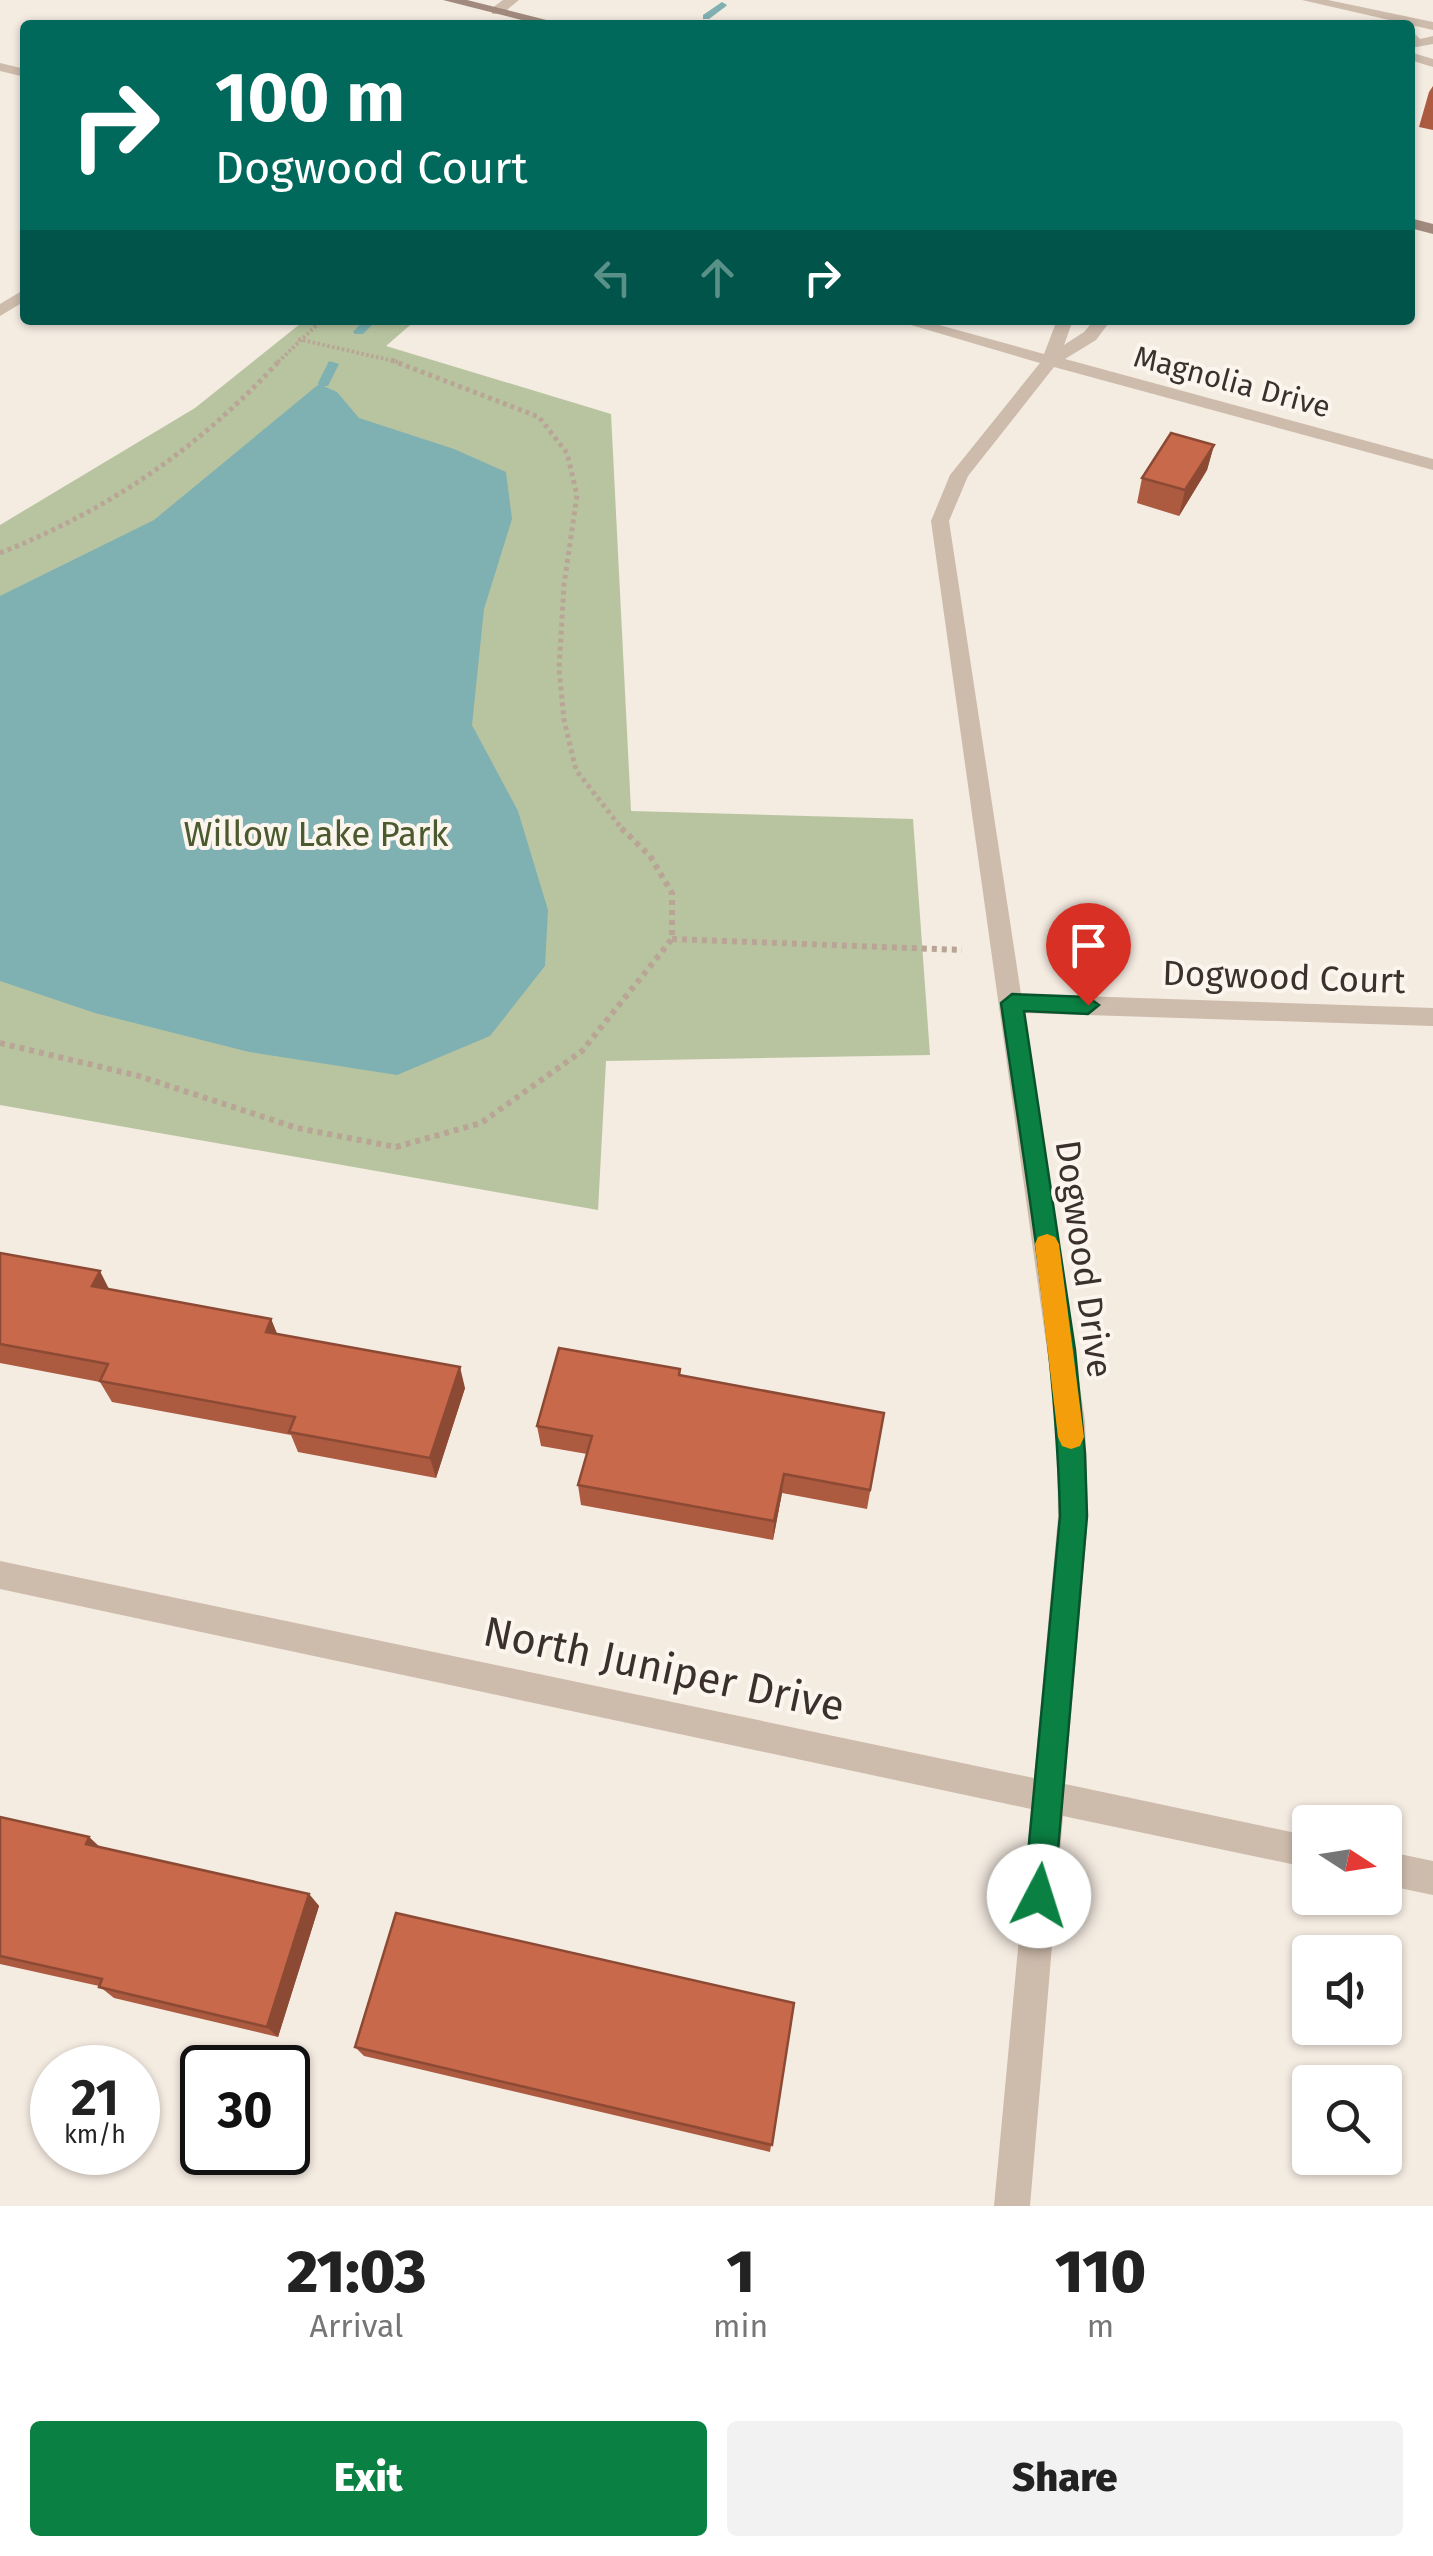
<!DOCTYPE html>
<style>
:root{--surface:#fff;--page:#f2f2f2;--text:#222;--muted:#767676;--accent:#0b8043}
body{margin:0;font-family:"Fira Sans",sans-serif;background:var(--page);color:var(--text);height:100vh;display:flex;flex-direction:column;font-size:38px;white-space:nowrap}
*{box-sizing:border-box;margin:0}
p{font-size:32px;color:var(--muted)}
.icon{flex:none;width:55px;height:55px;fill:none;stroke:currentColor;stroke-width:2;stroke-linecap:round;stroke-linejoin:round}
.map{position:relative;height:2206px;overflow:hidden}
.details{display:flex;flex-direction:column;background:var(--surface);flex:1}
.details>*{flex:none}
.top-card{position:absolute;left:20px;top:20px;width:1395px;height:305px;border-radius:10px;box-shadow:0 2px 8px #0004;background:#00695c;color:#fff;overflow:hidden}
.needle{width:65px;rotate:102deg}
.buttons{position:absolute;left:1292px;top:1805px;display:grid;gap:20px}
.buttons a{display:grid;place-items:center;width:110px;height:110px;border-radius:10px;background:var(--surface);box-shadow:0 2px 8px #0004;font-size:50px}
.speed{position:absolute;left:30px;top:2045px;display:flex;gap:20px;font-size:50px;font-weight:700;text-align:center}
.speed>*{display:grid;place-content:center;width:130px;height:130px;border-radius:50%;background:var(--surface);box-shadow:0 2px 8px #0004;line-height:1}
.speed small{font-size:25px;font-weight:400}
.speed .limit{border:5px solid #111;border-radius:15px;background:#fff;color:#111}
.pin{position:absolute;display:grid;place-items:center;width:85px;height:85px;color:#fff;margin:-102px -42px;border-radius:50% 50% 50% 0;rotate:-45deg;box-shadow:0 0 10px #0007}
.pin .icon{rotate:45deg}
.me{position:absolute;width:110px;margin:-55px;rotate:5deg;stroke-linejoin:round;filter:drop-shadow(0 0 8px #0008)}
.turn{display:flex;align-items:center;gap:35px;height:210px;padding:0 30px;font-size:45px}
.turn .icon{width:130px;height:130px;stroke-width:2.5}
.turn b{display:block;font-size:70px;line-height:85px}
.lanes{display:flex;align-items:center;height:95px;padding:0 30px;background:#0003;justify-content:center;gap:50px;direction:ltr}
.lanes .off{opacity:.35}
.eta{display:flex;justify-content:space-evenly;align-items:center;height:170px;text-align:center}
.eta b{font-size:60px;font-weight:800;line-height:70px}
.primary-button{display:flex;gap:20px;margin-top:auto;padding:20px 30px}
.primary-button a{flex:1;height:115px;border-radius:10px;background:var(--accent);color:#fff;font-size:40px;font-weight:800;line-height:115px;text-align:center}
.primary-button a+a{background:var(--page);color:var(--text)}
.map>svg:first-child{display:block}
.green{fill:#b8c4a0}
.water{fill:#7fb0b2}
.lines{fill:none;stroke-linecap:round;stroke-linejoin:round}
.stream{fill:#7fb0b2;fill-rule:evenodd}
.path-far2{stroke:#b9a596;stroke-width:4;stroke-dasharray:2.5 2.5;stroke-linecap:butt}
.path-far1{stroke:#b9a596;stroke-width:5;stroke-dasharray:4 4;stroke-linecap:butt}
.path{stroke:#b9a596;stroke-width:6;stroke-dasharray:5 5;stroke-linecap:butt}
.service{fill:#cdbbac;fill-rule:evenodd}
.minor{fill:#cdbbac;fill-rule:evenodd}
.secondary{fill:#a18a7d;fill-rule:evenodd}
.wall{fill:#ac5a40}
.shaded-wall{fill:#8c4a34}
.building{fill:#c8694b;stroke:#8c4a34;stroke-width:2.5}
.route{fill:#0b8043;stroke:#07532c;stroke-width:2.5}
.slow{fill:#f59e0b}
.labels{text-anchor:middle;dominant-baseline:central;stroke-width:8;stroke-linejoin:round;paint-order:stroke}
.far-street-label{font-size:30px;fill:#3b302b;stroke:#fbf5ee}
.park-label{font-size:35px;fill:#4a5a2e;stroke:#fbf5ee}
.street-label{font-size:35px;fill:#3b302b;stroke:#fbf5ee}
.near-street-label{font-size:42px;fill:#3b302b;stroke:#fbf5ee}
</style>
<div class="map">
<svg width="1433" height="2206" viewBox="0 0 1433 2206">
<rect width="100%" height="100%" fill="#f4ebe1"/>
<!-- green -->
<path class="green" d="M305,320H416L386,346L611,414L631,811L913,819L930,1055L606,1061L598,1210L0,1105V525L195,408Z"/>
<!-- water -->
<path class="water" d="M319,384L337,392L359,418L454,449L506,472L512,519L484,609L472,725L518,811L548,910L545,966L490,1036L397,1075L249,1052L95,1013L0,981V596L154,520Z"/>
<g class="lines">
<!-- stream -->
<g class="stream">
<path d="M722,2L727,5L725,7L709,19H703V15Z"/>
<path d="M364,320H377L363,334H355L353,332Z"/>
<path d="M329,361L339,364L328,386H320L318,383Z"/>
</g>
<!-- path-far2 -->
<g class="path-far2">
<path d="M298,339L398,362"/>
<path d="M278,362L322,320"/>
</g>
<!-- path-far1 -->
<g class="path-far1">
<path d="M391,360L539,417L567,453L577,495L564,585L559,669L564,720L576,770L622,829"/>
<path d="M0,553C111,509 200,447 280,360"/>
</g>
<!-- path -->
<g class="path">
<path d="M672,939L962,950"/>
<path d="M0,1043L139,1076L297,1128L396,1147L481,1123L582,1051L672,939V893L650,856L619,826"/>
</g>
<!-- service -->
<g class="service">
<path d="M1410,29L1420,39L1433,36V44L1411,48Z"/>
<path d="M1410,52L1433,59V67L1410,60Z"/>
</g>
<!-- minor -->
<g class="minor">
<path d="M503,0H519L502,14H492V8Z"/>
<path d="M1302,0H1328L1433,22V30Z"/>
<path d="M0,63L25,69V77L0,71Z"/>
<path d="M25,289V301L0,316V304Z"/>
<path d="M894,320H921L1044,354L1057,320H1073L1064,345L1084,332L1094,320H1111L1096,340L1065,359L1433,459V470L1054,367L968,476L949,521L1021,994L1433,1008V1026L1024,1013L1085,1421L1088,1517L1065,1784L1310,1836V1868L1063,1816L1030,2206H994L1031,1809L0,1589V1561L1034,1778L1058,1517L1057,1421L931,521L950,475L1040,363Z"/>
<path d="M1385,1851L1433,1861V1895L1385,1885Z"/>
</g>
<!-- secondary -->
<g class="secondary">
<path d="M443,0H467L566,25H541Z"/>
<path d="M1410,218L1433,224V234L1410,228Z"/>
</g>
</g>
<!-- wall -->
<g class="wall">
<path d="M1433,86V130L1419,127L1429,92Z"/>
<path d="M1214,445L1207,470L1179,516L1137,503L1142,478Z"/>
<path d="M0,1253L109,1289L271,1319L277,1334L465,1388L436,1478L298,1452L291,1435L112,1402L100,1382L0,1363Z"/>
<path d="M681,1376L884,1413L867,1509L782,1493L773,1540L581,1505L578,1485L587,1454L541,1446L537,1426Z"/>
<path d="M0,1817L89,1837L100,1847L309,1894L319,1906L278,2037L114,1998L99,1986L0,1964Z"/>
<path d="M794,2003L770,2152L364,2056L355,2047Z"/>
</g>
<!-- shaded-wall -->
<g class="shaded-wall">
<path d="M1214,445L1207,470L1179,516L1185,490Z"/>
<path d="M100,1271L111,1293L92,1286Z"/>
<path d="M271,1319L280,1341L266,1332Z"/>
<path d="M460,1367L465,1388L436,1478L430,1458Z"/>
<path d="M784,1474L782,1493L773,1540L774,1521Z"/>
<path d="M89,1837L103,1851L86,1844Z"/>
<path d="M309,1894L319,1906L278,2037L267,2027Z"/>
</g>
<!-- building -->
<g class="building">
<path d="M1171,433L1214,445L1185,490L1142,478Z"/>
<path d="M0,1253L100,1271L92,1286L271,1319L266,1332L460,1367L430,1458L289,1432L295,1417L100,1381L108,1364L0,1344Z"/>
<path d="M559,1348L680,1369L679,1375L884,1413L870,1490L784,1474L774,1521L578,1485L592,1436L537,1426Z"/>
<path d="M0,1817L89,1837L86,1844L309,1894L267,2027L99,1987L102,1979L0,1956Z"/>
<path d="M396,1913L794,2003L772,2145L355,2047Z"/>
</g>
<!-- route -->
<path class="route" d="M1012,994L1088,997L1099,1005L1088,1014L1024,1011L1075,1350L1085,1453L1087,1516L1054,1896L1050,1907L1039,1911L1028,1907L1024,1896L1060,1516C1056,1344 1025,1173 1001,1003Z"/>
<!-- slow -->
<path class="slow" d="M1047,1234L1055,1237L1059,1244L1084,1437L1080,1446L1071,1449L1062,1446L1058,1437L1035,1244L1038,1237Z"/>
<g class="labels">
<!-- far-street labels -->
<g class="far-street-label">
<text transform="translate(1232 382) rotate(15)">Magnolia Drive</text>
</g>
<!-- park labels -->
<g class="park-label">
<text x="316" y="834">Willow Lake Park</text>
</g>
<!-- street labels -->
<g class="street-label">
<text transform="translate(1284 977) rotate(2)">Dogwood Court</text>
<text transform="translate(1084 1259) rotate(82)">Dogwood Drive</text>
</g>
<!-- near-street labels -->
<g class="near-street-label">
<text transform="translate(664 1669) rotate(12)">North Juniper Drive</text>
</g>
</g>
</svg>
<div class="buttons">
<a><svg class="needle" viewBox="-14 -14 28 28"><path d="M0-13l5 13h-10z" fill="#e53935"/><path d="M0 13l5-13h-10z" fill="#767676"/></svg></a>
<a><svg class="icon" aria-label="sound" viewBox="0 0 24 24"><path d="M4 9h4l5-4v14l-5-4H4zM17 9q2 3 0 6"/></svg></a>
<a><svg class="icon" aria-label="search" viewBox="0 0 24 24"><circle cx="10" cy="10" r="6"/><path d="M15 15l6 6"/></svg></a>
</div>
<div class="speed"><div>21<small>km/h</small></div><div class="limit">30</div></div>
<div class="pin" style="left:1088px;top:1005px;background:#d93025"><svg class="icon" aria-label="arrive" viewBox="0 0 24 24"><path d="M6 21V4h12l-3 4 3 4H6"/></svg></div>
<svg class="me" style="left:1039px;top:1896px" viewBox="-20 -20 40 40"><circle r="19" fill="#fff"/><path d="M0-13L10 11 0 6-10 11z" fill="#0b8043"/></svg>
<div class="top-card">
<div class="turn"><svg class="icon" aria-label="right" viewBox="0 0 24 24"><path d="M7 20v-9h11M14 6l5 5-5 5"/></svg><div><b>100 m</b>Dogwood Court</div></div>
<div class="lanes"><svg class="icon off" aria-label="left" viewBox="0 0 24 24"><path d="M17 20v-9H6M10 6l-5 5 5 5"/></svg><svg class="icon off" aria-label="ahead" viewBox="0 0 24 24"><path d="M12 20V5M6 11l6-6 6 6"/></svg><svg class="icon" aria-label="right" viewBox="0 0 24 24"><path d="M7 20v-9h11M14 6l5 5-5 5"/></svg></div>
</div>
</div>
<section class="details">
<div class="eta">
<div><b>21:03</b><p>Arrival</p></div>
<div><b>1</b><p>min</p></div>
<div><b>110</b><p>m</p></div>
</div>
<div class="primary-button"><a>Exit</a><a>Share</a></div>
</section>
